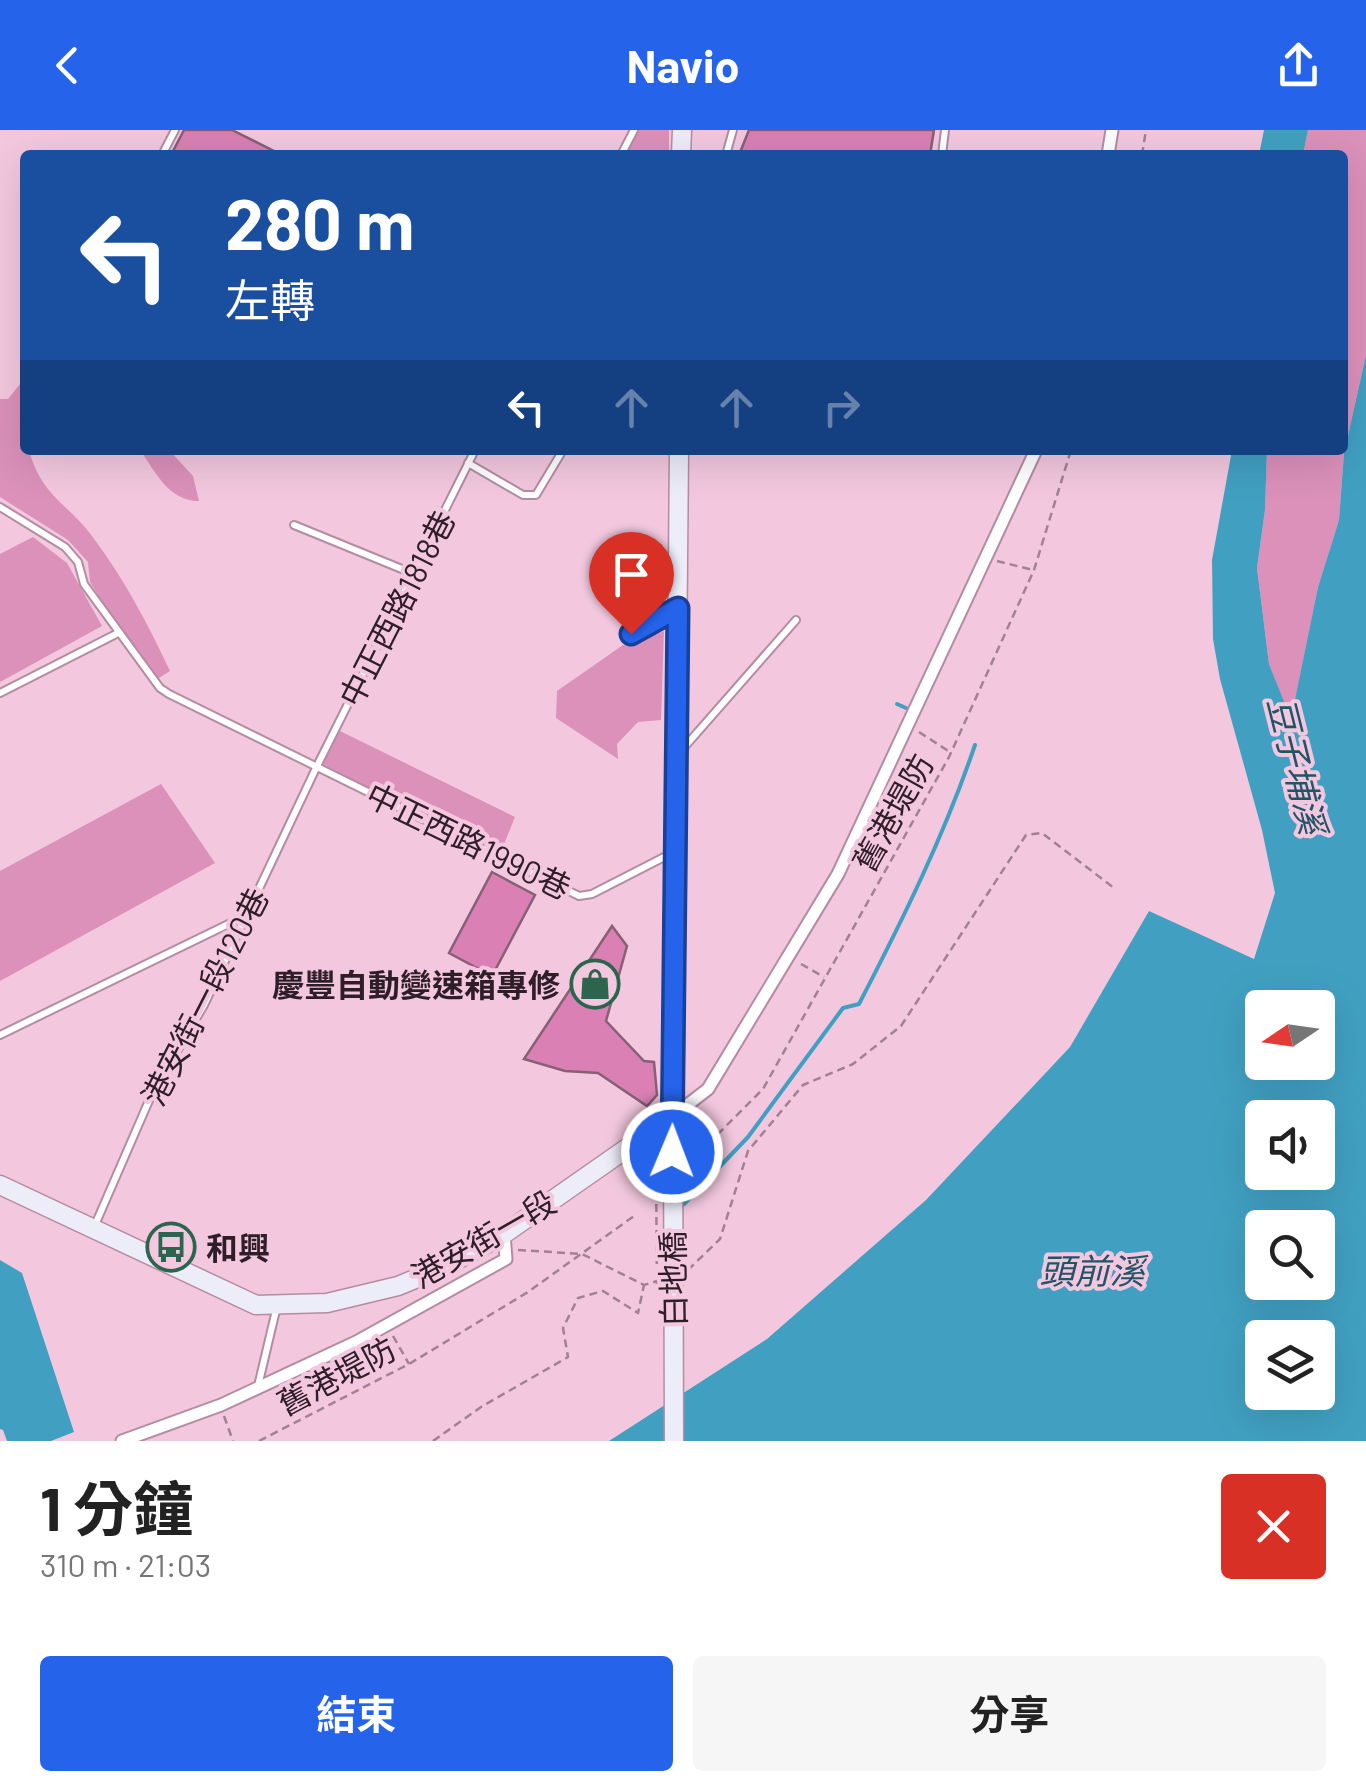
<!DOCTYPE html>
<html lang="zh-TW">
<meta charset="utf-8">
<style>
:root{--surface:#fff;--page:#f6f6f6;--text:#222;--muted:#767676;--accent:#2563eb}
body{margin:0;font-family:Barlow,"Noto Sans TC",sans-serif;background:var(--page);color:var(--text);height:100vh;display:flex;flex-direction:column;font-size:38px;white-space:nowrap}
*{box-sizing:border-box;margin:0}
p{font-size:32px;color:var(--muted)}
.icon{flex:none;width:55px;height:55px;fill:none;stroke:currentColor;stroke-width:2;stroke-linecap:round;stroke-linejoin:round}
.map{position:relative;height:1311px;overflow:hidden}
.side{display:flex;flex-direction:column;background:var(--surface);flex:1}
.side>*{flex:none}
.guide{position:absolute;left:20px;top:20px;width:1328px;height:305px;border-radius:10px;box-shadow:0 10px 40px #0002;background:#1a4fa0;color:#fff;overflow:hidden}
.needle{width:65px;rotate:257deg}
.buttons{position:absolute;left:1245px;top:860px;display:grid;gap:20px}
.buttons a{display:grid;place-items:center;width:90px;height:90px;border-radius:10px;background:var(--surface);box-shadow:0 10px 40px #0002;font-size:50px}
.pin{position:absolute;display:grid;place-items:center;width:85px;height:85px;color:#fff;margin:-102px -42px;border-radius:50% 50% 50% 0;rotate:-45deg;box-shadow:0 0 10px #0007}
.pin .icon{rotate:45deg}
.me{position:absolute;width:110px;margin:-55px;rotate:1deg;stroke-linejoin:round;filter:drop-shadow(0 0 8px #0008)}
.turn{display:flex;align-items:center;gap:35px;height:210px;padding:0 40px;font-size:45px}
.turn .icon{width:130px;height:130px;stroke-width:2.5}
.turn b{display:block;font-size:70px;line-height:85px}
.lanes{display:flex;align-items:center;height:95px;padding:0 40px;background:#0003;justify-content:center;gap:50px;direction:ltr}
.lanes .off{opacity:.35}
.round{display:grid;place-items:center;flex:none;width:105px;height:105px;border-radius:10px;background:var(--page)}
.headline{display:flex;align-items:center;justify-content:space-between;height:170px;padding:0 40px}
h1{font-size:60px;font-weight:700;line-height:75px}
.cta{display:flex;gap:20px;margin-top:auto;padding:20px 40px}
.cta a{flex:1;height:115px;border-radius:10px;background:var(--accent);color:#fff;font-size:40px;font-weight:700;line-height:115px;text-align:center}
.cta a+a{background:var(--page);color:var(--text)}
header{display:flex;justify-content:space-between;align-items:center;height:130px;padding:0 40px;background:var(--accent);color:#fff;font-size:45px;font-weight:700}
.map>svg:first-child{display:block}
.green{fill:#db91ba}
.water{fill:#41a0c2;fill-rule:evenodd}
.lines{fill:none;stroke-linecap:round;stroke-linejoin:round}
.stream{stroke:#41a0c2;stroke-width:4}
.building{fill:#da80b4;stroke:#866075;stroke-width:2.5}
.lane-casing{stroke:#b48ca1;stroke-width:10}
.street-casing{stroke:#b48ca1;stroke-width:15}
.secondary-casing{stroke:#b48ca1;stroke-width:21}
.path{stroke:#a18192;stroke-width:2.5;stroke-dasharray:8 5;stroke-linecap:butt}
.lane{stroke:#fff;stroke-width:6}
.street{stroke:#fff;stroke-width:11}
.secondary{stroke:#ededfa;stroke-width:18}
.secondary-bridge-casing{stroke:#b48ca1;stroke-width:21;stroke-linecap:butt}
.path-bridge{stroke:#a18192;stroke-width:2.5;stroke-dasharray:8 5;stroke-linecap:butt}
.secondary-bridge{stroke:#ededfa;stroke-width:18}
.route-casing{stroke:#184099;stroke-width:25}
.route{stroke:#2563eb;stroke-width:18}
.labels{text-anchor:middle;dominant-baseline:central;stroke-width:8;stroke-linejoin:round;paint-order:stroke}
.street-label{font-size:32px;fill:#2e1e27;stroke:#f3c8df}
.poi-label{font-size:32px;font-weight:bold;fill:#2e1e27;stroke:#f3c8df;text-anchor:end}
.water-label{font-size:35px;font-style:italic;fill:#205467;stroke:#f3c8df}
</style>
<header><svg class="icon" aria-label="back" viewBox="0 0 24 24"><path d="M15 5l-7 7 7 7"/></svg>Navio<svg class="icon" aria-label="share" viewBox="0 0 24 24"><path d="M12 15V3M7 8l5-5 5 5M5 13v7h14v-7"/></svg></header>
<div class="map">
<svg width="1366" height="1311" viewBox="0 0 1366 1311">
<rect width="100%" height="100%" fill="#f3c8df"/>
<!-- green -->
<g class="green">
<path d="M636,0H669V25H625Z"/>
<path d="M1308,0H1366V225L1344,323L1339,390L1318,457L1291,591L1269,534L1257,438L1265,380L1267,320H1342V25H1303Z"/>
<path d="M25,248V320H29C41,365 66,372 92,406C123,447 148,494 170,541L159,548L126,510L90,452L88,432L68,410L0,367V269H8Z"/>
<path d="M140,320H169L193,346L199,371C169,371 156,343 140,320Z"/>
<path d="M33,407L67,433L102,496L0,552V424Z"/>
<path d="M664,501L661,590L638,592L617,614L618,629L556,588L557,561L623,515Z"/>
<path d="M340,601L515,687L500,724L322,634Z"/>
<path d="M161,654L215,733L0,851V741Z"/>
</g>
<!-- water -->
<g class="water">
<path d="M1264,0H1308L1303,25H1259Z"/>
<path d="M1366,225V1311H609L767,1209L926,1070L1070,917L1149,781L1254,829L1275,763L1262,700L1220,549L1213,509L1212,430L1232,320H1267L1265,380L1257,438L1269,534L1291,589L1318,457L1339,390L1344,323ZM1262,878H1318V932H1262ZM1262,988H1318V1042H1262ZM1262,1098H1318V1152H1262ZM1262,1208H1318V1262H1262Z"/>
<path d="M0,1130L22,1143L74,1302L51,1311H7L3,1300L0,1299Z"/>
</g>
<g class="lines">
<!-- stream -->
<g class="stream">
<path d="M897,574L906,578"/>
<path d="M684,1074L748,1007L843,878L859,874C903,789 944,706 975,615"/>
</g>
</g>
<!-- building -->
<g class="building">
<path d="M184,0H232L282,25H171Z"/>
<path d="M749,0H934L930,25H739Z"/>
<path d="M492,742L535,765L492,846L449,823Z"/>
<path d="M612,796L627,816L606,891L644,931L654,932L657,965L647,976L598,943L565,941L524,929Z"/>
</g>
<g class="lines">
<!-- lane casing -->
<g class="lane-casing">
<g id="lane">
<path d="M162,25L175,0"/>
<path d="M621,25L634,0"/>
<path d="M726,25L733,0"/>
<path d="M942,25L945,0"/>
<path d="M468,333L523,365H536L563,320"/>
<path d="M0,377L65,417L78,432L84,454L160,558L169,564L579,766L592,764L672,723"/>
<path d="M294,395L414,444"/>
<path d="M631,505L672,481"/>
<path d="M0,563L118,503"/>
<path d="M681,621L796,490"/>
<path d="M0,905L247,785"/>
<path d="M95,1095L151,966L204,875L317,636L475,320"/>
<path d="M258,1256L277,1176"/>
</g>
</g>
<!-- street casing -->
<g class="street-casing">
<g id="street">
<path d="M1108,25L1112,0"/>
<path d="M673,986L708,959L838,744L1036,320"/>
<path d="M122,1311L221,1275L356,1212L506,1129L504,1104"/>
</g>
</g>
<!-- secondary casing -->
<g class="secondary-casing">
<g id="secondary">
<path d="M681,25L682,0"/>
<path d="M0,1055L256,1175L327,1173L398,1156L444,1137L504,1104L673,986L679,320"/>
</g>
</g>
<!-- path -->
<g class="path">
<path d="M1142,25L1146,0"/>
<path d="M997,431L1033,440"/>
<path d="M919,602L950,622"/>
<path d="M801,834L824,847"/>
<path d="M641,1028L655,1038"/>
<path d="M690,1032L763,959L949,627L1034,440L1071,320"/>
<path d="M518,1120L582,1124L644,1155L657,1151"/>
<path d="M688,1140L720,1109L748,1021L803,955L853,934L901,896L1026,705L1042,703L1114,758"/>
<path d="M393,1206L409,1234"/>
<path d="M224,1286L233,1311"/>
<path d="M259,1311L409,1234L528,1162L634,1086"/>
<path d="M433,1311L481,1277L568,1227L563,1198L578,1168L603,1161L638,1183L644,1155"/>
</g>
<!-- lane -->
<use href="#lane" class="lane"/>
<!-- street -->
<use href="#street" class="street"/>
<!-- secondary -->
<use href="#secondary" class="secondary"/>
<!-- secondary-bridge casing -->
<g class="secondary-bridge-casing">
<path id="secondary-bridge" d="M673,986L674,1311"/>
</g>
<!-- path-bridge -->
<path class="path-bridge" d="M656,1035L657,1162"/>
<!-- secondary-bridge -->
<use href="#secondary-bridge" class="secondary-bridge"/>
</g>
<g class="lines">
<!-- route casing -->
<g class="route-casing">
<path id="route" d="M631,504L678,478L672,1022"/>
</g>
<!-- route -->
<use href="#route" class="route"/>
</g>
<!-- icons -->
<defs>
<g id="shop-ring" transform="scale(2.5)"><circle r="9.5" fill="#f3c8df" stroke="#2b654e" stroke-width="1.5"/><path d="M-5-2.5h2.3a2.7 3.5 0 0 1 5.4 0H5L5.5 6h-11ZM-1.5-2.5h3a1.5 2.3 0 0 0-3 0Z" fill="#2b654e"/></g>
<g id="bus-ring" transform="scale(2.5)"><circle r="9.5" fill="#f3c8df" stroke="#2b654e" stroke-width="1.5"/><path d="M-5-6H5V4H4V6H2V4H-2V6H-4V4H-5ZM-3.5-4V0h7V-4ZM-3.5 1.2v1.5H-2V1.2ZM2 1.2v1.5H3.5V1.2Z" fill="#2b654e"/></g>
</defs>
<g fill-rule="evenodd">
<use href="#shop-ring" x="595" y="854"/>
<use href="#bus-ring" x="171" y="1117"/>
</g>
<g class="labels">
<!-- street labels -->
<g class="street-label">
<text transform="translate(396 478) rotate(-63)">中正西路1818巷</text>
<text transform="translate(892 682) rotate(-61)">舊港堤防</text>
<text transform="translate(469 710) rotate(26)">中正西路1990巷</text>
<text transform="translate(204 866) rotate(-63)">港安街一段120巷</text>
<text transform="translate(483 1108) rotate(-30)">港安街一段</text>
<text transform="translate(672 1149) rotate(-91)">白地橋</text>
<text transform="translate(336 1245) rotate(-28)">舊港堤防</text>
</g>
<!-- poi labels -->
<g class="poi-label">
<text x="560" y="854">慶豐自動變速箱專修</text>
<text x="206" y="1117" text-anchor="start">和興</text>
</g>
<!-- water labels -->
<g class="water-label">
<text transform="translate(1298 635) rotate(76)">豆子埔溪</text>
<text x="1092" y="1140">頭前溪</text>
</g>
</g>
</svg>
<div class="buttons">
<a><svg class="needle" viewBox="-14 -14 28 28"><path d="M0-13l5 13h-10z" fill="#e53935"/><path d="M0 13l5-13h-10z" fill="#767676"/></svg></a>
<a><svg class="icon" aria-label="sound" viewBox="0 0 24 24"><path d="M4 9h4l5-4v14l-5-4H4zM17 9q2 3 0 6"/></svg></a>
<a><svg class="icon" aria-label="search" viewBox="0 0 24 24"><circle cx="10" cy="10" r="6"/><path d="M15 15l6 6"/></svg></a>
<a><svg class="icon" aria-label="layers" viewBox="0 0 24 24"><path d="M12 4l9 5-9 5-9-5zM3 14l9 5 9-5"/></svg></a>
</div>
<div class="pin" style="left:631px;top:504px;background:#d93025"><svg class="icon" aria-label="arrive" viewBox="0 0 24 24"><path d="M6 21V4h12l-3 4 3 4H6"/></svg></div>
<svg class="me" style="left:672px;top:1022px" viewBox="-20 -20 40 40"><circle r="17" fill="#2563eb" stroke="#fff" stroke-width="3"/><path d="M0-11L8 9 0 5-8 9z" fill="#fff"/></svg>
<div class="guide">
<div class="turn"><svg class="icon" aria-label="left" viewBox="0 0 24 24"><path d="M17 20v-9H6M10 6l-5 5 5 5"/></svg><div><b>280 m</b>左轉</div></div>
<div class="lanes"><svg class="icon" aria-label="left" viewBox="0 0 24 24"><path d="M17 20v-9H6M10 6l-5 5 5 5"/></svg><svg class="icon off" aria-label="ahead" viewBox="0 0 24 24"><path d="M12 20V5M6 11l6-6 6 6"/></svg><svg class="icon off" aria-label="ahead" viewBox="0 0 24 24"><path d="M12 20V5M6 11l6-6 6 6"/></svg><svg class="icon off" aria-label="right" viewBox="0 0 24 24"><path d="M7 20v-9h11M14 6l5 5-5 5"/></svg></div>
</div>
</div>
<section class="side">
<div class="headline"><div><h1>1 分鐘</h1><p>310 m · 21:03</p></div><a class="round" style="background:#d93025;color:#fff"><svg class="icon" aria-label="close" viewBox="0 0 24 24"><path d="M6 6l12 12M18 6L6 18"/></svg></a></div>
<div class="cta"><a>結束</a><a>分享</a></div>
</section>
